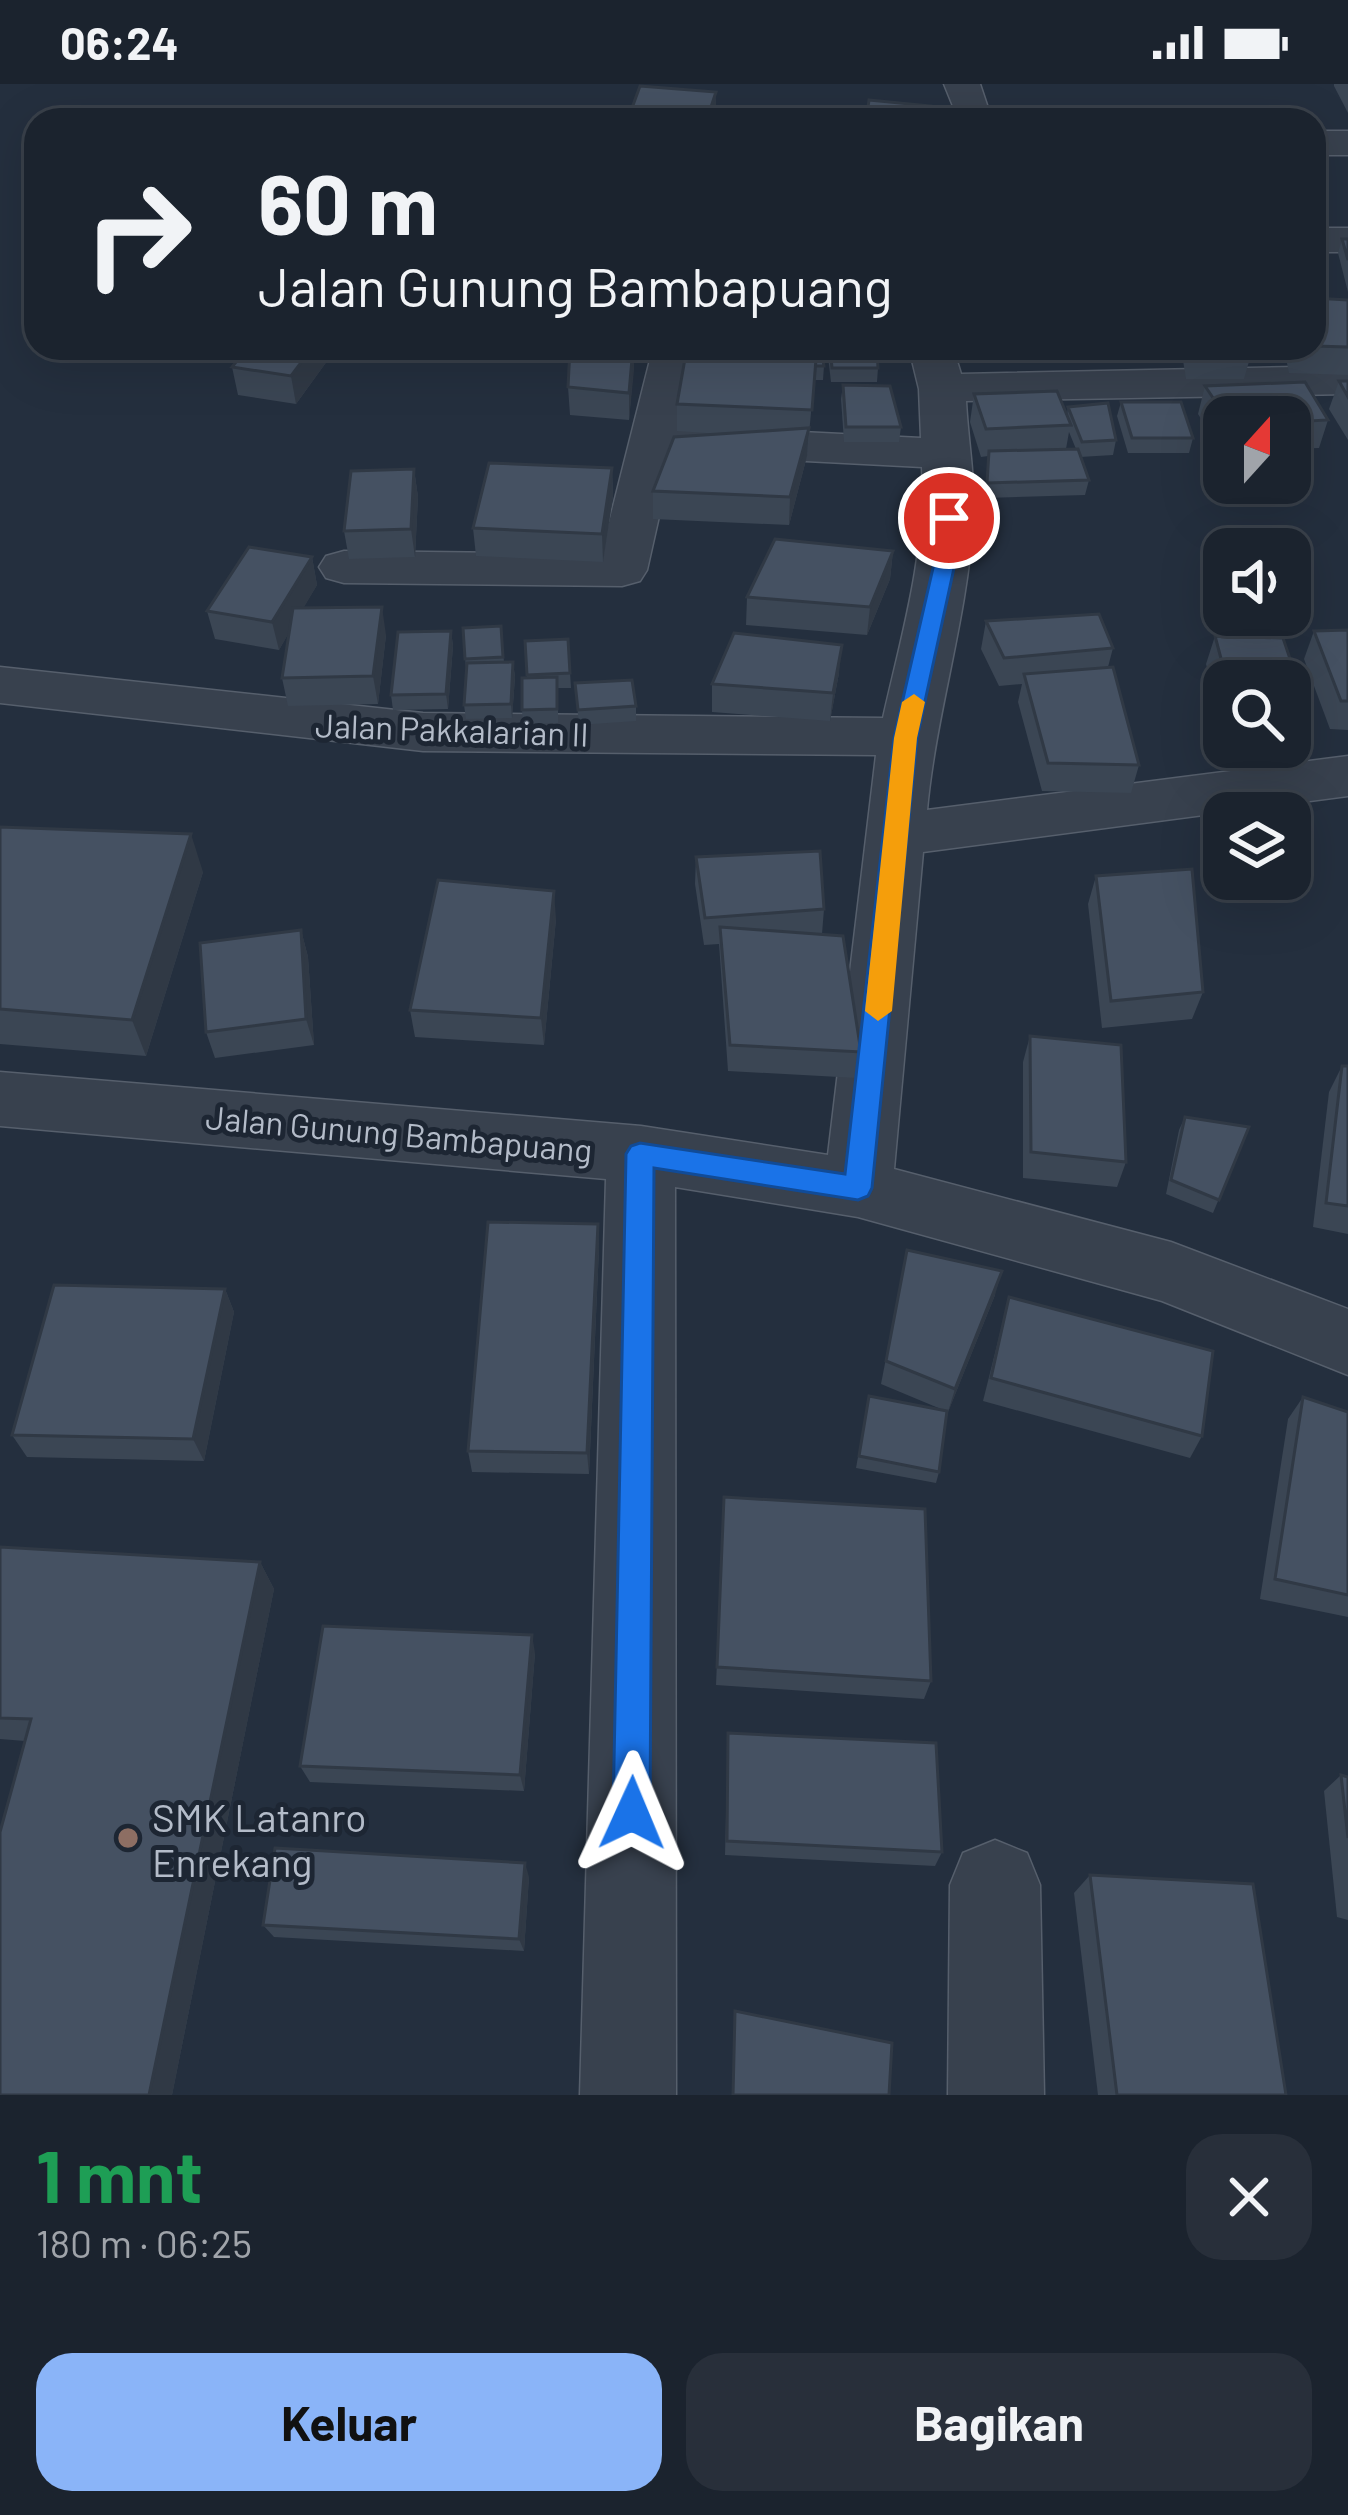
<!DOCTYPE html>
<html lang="id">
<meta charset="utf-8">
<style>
:root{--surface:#1b232e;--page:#282f3a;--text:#f1f3f6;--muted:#a0a4aa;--line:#39404a;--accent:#8ab4f8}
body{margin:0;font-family:Barlow,sans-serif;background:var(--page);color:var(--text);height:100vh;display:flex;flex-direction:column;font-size:45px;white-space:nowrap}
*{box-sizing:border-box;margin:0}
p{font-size:39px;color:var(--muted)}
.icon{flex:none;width:66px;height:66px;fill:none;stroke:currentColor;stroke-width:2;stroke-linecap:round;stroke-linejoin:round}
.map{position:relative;height:2011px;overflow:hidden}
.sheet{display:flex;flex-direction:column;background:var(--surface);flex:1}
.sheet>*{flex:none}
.hud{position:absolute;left:24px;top:24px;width:1302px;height:252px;border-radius:36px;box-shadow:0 12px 48px #0002,0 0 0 3px var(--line);background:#1b232e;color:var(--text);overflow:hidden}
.needle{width:78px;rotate:21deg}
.controls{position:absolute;left:1203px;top:312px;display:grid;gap:24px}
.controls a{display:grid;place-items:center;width:108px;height:108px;border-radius:24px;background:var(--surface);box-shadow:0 12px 48px #0002,0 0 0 3px var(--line);font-size:60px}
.pin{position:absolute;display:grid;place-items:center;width:102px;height:102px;color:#fff;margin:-51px;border:6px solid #fff;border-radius:50%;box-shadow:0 3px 12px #0007}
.me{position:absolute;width:132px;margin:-66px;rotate:1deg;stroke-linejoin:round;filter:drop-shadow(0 0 9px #0008)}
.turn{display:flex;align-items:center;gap:42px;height:252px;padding:0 36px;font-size:54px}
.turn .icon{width:156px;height:156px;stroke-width:2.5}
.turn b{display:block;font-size:84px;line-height:102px}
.round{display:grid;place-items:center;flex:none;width:126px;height:126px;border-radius:36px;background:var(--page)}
.overview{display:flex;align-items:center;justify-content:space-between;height:204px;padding:0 36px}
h1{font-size:72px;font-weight:700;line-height:90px;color:#1e9e55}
.action{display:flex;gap:24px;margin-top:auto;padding:24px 36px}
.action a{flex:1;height:138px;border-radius:36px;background:var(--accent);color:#111;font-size:48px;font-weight:700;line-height:138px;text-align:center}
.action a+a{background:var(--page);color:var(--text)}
.status{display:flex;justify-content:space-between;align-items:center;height:84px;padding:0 60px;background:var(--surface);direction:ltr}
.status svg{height:33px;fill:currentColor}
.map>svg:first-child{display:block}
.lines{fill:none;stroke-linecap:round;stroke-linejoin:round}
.minor-casing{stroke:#565f6c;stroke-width:3}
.minor{fill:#38414e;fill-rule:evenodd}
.wall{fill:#3b4654;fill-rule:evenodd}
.shaded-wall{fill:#303945}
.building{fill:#455162;stroke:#303945;stroke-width:3}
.route{fill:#1a73e8;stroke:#114b97;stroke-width:3}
.slow{fill:#f59e0b}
.education-dot{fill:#8d6e63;stroke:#1d2633;stroke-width:4.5}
.labels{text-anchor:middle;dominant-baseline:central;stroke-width:10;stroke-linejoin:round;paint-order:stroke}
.street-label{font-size:33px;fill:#b4bcc9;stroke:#1d2633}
.near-poi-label{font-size:39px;fill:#b4bcc9;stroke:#1d2633;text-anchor:start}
</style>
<div class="status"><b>06:24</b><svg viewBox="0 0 49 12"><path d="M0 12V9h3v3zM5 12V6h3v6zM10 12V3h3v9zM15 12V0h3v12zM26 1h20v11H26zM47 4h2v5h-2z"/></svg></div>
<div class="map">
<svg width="1348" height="2011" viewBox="0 0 1348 2011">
<rect width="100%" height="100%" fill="#242f3e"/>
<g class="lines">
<!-- minor casing -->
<g class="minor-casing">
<g id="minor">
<path d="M944,0H980L992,36H954L955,27Z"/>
<rect x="1314" y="47" width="34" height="24"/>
<rect x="1314" y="144" width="34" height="24"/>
<path d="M653,264H697L679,342L921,354L919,305L909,264H953L961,290L1348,282V310L966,317C968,358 976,398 973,438C967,535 936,629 927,726L1348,672V712L923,768L894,1085L1171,1158L1348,1225V1291L1162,1217L858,1133L675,1103L676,2011H580L606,1095L0,1042V988L641,1042L828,1071L876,671L423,667L0,619V583L423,629L883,634C902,550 926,470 922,383L673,370L647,486L640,497L622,502L344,499L326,494L319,483L326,472L344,467L601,470Z"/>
<path d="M995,1756L1027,1769L1040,1801L1044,2011H948L950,1801L963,1769Z"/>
</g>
</g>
<!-- minor -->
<use href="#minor" class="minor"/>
</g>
<!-- wall -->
<g class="wall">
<path d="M1334,0H1348V29L1334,2Z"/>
<path d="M716,8L715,36H629L632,32V24Z"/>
<path d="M1342,155H1348V208L1338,169Z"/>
<path d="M1314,214L1348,216V291L1289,289L1284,264H1314Z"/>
<path d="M247,264H328L330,273L296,320L238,311L232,283Z"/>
<path d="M570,264H639L636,277H634L629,336L570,331L568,303Z"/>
<path d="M700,264H767L766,273H775L776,264L824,282L823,296H814L807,372L789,441L653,435V407L721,350L677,347V320L700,270Z"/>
<path d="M827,264H877L878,284L877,298H831Z"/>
<path d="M1181,264H1252V267L1244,295H1186Z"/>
<path d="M1339,297H1348V356L1329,325Z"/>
<path d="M843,301L901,343L899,358H844L841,315Z"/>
<path d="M1205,302L1328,336L1319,364L1290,365V333H1224L1223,369L1198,330Z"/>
<path d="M974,310L1067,331L1068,323L1116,356L1113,371L1080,373L1089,396L1085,411L985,414L988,372L981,373L970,338ZM1069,348L1076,365H1066Z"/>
<path d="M1121,318L1193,354L1189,369H1128L1117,332Z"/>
<path d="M612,384L613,412L603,478L476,472L473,444Z"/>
<path d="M414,385L418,413L415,473L349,475L344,447Z"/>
<path d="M893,467L890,495L867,551L746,541L747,513Z"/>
<path d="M312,473L317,501L303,524L386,551L378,620L288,622L282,594L289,548L279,566L215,555L207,527Z"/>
<path d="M986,537L1113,564L1108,583L1139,681L1131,709L1042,707L1018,618L1022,600L999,602L981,565Z"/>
<path d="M501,542L504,578H513L515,593L512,634L466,635L464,621L466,586L463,544Z"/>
<path d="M1348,546V646L1330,645L1304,575L1314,547Z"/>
<path d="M451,547L453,562L448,625L393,626L391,611Z"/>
<path d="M1215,552L1283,554L1304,616L1294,644H1290V597H1224V646L1206,580Z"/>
<path d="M568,555L571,604H558V639L523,640L522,626L527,594L525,557Z"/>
<path d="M839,589L830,637L712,628V600Z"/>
<path d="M575,599L636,622V637L579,641Z"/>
<path d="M0,743L203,788L146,972L0,960Z"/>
<path d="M696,773L824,825L822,850L861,968L857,994L728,987L719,860L704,861L695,800Z"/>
<path d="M1096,792L1203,908L1192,935L1102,944L1088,820Z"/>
<path d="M556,835L544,961L415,953L410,926Z"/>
<path d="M301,846L308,873L314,961L215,974L206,948Z"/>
<path d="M1030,952L1126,1078L1117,1103L1023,1094V978Z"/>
<path d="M1342,982H1348V1150L1313,1143L1329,1008Z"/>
<path d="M1185,1033L1249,1043L1213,1129L1166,1110L1179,1046Z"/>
<path d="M598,1140L599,1164L589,1390L472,1388L468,1367Z"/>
<path d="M907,1166L995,1211L948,1328L881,1300Z"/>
<path d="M225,1205L234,1228L204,1377L27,1373L12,1351Z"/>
<path d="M1009,1213L1202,1352L1190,1374L983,1317Z"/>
<path d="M869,1312L939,1388L936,1399L856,1384Z"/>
<path d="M1303,1313L1348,1328V1533L1260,1515L1288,1335Z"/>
<path d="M724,1413L931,1597L924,1615L716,1601Z"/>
<path d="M0,1463L260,1478L274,1505L172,2011H0L25,1657L0,1655Z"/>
<path d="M535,1569L524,1707L310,1698L300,1682Z"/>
<path d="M728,1649L942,1768L935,1782L725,1771Z"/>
<path d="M1341,1691L1348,1693V1836L1337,1833L1324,1707Z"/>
<path d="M1090,1791L1286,2011H1098L1074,1809Z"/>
<path d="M529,1793L524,1867L274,1853L263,1841Z"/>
</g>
<!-- shaded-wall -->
<g class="shaded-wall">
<path d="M716,8V34L715,36H709V29Z"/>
<path d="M312,264H328L330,273L296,320L291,292Z"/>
<path d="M634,264V286L629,336V309Z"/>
<path d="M809,344L807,372L789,441L790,413Z"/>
<path d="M612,384L613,412L603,478L602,450Z"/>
<path d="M414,385L418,413L415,473L411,445Z"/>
<path d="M893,467L890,495L867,551L870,523Z"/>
<path d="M312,473L317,501L279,566L272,538Z"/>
<path d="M382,523L386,551L378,620L373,592Z"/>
<path d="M451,547L453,562L448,625L446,610Z"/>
<path d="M842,561L839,589L830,637L833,609Z"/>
<path d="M513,578L515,593L512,634L511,620Z"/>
<path d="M191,750L203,788L146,972L132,936Z"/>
<path d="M554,807L556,835L544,961L541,934Z"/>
<path d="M301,846L308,873L314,961L306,935Z"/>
<path d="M598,1140L599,1164L589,1390L587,1369Z"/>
<path d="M1002,1187L995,1211L948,1328L955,1305Z"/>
<path d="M225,1205L234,1228L204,1377L193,1355Z"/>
<path d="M260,1478L274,1505L172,2011H149Z"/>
<path d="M532,1551L535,1569L524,1707L520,1691Z"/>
<path d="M525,1779L529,1793L524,1867L519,1855Z"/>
</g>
<!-- building -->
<g class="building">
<path d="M640,2L716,8L709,29L632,24Z"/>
<path d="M869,16L931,22L928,36H866Z"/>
<path d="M755,27L820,36H749Z"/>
<path d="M632,32L662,36H629Z"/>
<path d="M1342,155H1348V176Z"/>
<path d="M1314,214L1348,216V263L1314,262Z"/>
<path d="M247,264H312L291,292L232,283Z"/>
<path d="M570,264H633L629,309L568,303Z"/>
<path d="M776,264H821L824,282H815L816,275L777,273Z"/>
<path d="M830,264H877L878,284H832Z"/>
<path d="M1192,264H1252V267H1193Z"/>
<path d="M686,269L816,275L812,326L677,320Z"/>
<path d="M1339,297H1348V313Z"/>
<path d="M1305,298L1328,336L1290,338V333H1226L1205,302Z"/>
<path d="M843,301L890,302L901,343H846Z"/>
<path d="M1057,307L1071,341L986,345L974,310Z"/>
<path d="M1121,318H1181L1193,354H1132Z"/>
<path d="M1108,319L1116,356L1082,358L1068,323Z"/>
<path d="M809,344L790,413L653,407L674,353Z"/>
<path d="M1078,365L1089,396L987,399L989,367Z"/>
<path d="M489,379L612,384L602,450L473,444Z"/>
<path d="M414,385L411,445L344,447L351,387Z"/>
<path d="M775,455L893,467L870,523L747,513Z"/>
<path d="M249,463L312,473L272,538L207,527Z"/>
<path d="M382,523L373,592L282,594L293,524Z"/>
<path d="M1099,530L1113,564L1004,574L986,537Z"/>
<path d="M501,542L503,573L465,575L463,544Z"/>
<path d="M1348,546V617H1341L1314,547Z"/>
<path d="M451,547L446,610L391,611L398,548Z"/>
<path d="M734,549L842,561L833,609L712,600Z"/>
<path d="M1215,552L1283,554L1304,616H1290V597H1227Z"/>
<path d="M568,555L570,589L527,591L525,557Z"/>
<path d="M513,578L511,620L464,621L467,579Z"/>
<path d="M1113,583L1139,681L1048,679L1024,590Z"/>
<path d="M557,593V625L522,626V594Z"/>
<path d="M632,596L636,622L578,626L575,599Z"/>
<path d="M0,743L191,750L132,936L0,925Z"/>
<path d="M820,767L824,825L705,834L696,773Z"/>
<path d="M1192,785L1203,908L1111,917L1096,792Z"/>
<path d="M438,796L554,807L541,934L410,926Z"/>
<path d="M720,843L843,852L861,968L730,961Z"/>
<path d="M301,846L306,935L206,948L200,859Z"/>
<path d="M1030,952L1121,961L1126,1078L1031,1068Z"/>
<path d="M1342,982H1348V1122L1326,1119Z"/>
<path d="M1185,1033L1249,1043L1219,1116L1171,1096Z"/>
<path d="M488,1138L598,1140L587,1369L468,1367Z"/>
<path d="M907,1166L1002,1187L955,1305L886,1277Z"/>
<path d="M54,1201L225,1205L193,1355L12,1351Z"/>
<path d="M1009,1213L1213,1267L1202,1352L991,1294Z"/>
<path d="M869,1312L947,1327L939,1388L859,1372Z"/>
<path d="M1303,1313L1348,1328V1511L1275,1495Z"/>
<path d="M724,1413L925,1425L931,1597L717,1583Z"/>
<path d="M0,1463L260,1478L149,2011H0V1748L31,1635L0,1634Z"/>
<path d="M323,1542L532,1551L520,1691L300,1682Z"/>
<path d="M728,1649L936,1659L942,1768L727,1757Z"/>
<path d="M1341,1691L1348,1693V1754Z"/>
<path d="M275,1764L525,1779L519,1855L263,1841Z"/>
<path d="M1090,1791L1253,1800L1286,2011H1117Z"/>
<path d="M735,1927L892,1959L889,2011H733Z"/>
</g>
<!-- route -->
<path class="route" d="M949,428L959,434L954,484L917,654L872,1104L868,1112L858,1116L654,1084L650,1729L644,1741L632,1747L619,1741L613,1729L626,1070L631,1062L640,1059L845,1090L894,654L933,484L939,434Z"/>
<!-- slow -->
<path class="slow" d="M914,610L925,618L917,654L892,927L878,937L865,927L894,654L902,618Z"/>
<!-- markers -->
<circle class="education-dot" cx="128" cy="1754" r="12"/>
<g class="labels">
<!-- street labels -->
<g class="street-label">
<text transform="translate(452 645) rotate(2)">Jalan Pakkalarian II</text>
<text transform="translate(399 1049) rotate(5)">Jalan Gunung Bambapuang</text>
</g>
<!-- near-poi labels -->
<g class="near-poi-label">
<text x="152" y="1732">SMK Latanro<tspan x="152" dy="45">Enrekang</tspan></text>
</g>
</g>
</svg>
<div class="controls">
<a><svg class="needle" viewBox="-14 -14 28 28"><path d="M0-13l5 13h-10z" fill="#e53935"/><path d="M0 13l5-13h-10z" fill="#a0a4aa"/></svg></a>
<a><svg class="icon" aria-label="sound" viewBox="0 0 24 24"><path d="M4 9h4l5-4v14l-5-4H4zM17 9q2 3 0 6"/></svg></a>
<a><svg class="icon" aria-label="search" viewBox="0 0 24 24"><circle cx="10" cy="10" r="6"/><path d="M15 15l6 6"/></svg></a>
<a><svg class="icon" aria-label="layers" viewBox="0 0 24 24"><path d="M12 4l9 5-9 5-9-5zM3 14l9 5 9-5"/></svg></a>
</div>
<div class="pin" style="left:949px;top:434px;background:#d93025"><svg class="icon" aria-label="arrive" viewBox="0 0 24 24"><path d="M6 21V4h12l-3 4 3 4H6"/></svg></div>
<svg class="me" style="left:632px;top:1729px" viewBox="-20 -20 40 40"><path d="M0-17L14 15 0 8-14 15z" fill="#1a73e8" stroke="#fff" stroke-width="4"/></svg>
<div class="hud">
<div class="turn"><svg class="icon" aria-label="right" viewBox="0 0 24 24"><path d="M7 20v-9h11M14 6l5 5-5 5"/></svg><div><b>60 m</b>Jalan Gunung Bambapuang</div></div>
</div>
</div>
<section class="sheet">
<div class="overview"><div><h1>1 mnt</h1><p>180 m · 06:25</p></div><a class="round"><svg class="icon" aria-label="close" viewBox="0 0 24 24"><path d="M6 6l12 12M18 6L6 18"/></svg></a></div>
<div class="action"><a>Keluar</a><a>Bagikan</a></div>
</section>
